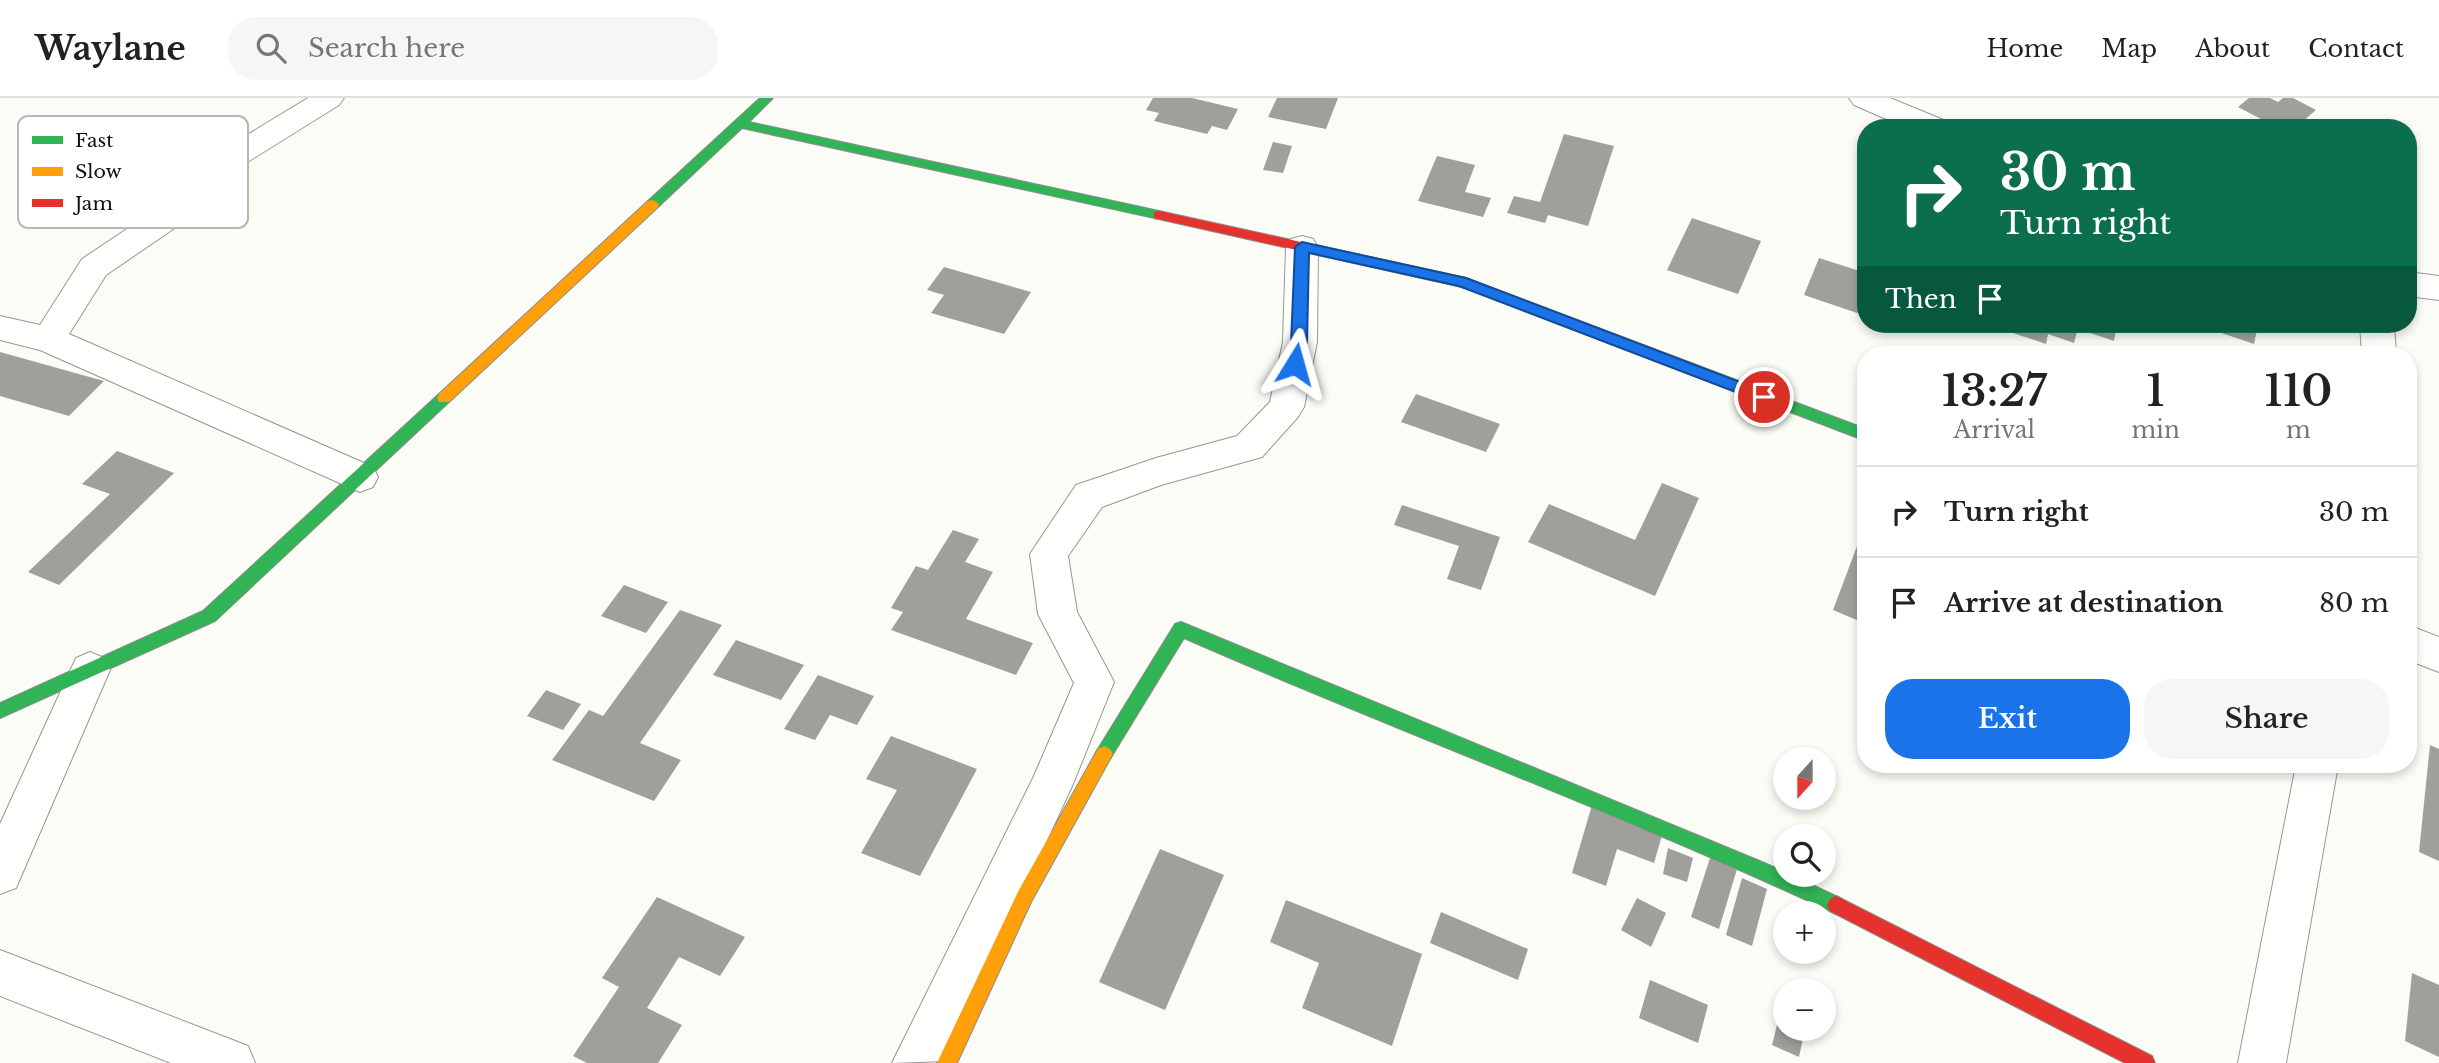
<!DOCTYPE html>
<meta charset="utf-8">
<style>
:root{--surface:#fff;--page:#f6f6f6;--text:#222;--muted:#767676;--line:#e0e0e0;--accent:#1a73e8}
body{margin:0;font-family:"Libre Baskerville",serif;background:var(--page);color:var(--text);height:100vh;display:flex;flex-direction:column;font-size:26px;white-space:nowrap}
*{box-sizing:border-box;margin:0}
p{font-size:23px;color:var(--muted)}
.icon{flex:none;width:38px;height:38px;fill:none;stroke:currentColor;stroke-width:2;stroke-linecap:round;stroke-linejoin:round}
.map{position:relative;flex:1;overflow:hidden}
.panel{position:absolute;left:1857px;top:248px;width:560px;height:427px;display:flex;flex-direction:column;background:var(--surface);border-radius:28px;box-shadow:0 4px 10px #0003}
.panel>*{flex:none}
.hud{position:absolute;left:1857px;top:21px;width:560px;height:214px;border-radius:28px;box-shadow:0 4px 10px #0003;background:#0b6e4f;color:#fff;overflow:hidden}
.needle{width:46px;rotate:201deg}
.tools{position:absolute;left:1773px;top:649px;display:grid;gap:14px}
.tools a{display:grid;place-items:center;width:63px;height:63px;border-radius:50%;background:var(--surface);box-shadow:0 4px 10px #0003;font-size:35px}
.pin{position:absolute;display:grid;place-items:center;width:60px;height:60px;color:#fff;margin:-30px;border:4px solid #fff;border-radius:50%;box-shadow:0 2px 7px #0007}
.me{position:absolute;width:77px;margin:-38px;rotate:8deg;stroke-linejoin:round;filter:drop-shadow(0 0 5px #0008)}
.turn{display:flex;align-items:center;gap:24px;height:147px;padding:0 28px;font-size:32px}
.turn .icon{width:91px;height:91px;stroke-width:2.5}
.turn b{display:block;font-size:49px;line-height:60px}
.then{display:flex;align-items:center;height:66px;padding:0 28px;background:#0003;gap:14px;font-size:26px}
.eta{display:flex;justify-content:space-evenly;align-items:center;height:119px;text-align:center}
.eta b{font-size:42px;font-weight:600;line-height:49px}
.action{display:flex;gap:14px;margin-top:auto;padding:14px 28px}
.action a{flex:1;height:80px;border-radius:28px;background:var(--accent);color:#fff;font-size:28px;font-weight:600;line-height:80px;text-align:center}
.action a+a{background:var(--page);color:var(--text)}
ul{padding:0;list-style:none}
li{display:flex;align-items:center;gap:21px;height:91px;padding:0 28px;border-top:2px solid var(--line)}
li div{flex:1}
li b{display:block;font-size:26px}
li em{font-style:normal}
header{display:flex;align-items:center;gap:42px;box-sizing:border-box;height:98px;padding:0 35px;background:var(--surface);border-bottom:2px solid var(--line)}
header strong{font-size:33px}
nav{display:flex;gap:38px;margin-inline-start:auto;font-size:24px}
.search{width:490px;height:63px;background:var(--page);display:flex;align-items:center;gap:18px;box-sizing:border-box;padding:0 24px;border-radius:28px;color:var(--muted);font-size:26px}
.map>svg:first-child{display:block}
.building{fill:#a09f9c}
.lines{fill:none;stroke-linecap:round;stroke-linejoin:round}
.street-casing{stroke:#969694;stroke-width:2}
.fast-casing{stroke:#8d8d8b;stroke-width:2}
.slow-casing{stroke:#8d8d8b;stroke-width:2}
.jam-casing{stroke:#8d8d8b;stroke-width:2}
.street{fill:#fffffe;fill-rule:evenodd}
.fast{fill:#30b455;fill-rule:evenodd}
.slow{fill:#ff9f0a;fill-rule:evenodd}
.jam{fill:#e5322d;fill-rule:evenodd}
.route{fill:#1a73e8;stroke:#114b97;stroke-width:2}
.key{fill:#fff;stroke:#b7b7b7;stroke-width:2}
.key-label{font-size:19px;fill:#101010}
</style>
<header>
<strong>Waylane</strong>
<div class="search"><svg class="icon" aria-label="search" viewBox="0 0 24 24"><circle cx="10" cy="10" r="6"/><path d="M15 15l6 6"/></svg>Search here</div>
<nav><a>Home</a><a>Map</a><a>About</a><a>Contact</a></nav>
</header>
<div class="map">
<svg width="2439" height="965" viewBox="0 0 2439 965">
<rect width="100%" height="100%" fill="#fcfcf7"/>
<!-- building -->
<g class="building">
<path d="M1153,0H1192L1238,11L1227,32L1212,28L1207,36L1154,23L1159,15L1146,12Z"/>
<path d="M1277,0H1338L1326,31L1268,19Z"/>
<path d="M2249,0H2270L2278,4L2283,0H2293L2316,12L2295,30H2278L2238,9Z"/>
<path d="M1564,36L1614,48L1588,128L1548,117L1545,125L1507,115L1514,98L1540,104Z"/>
<path d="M1273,44L1292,48L1283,75L1263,72Z"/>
<path d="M1437,58L1475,67L1465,94L1491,100L1483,119L1418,103Z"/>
<path d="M1692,120L1761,143L1738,196L1667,172Z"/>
<path d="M1819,160L1866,175V201L1860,216L1804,197Z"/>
<path d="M944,169L1031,194L1004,236L931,215L944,197L927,192Z"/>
<path d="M1986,226H2079L2074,245L2048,236L2046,246Z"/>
<path d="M2092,226H2117L2114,243L2090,235Z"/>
<path d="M2195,226H2258L2254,246Z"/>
<path d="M0,254L104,283L69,318L0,298Z"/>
<path d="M1416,296L1500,326L1486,354L1401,324Z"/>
<path d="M117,353L174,375L59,487L28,474L110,396L82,386Z"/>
<path d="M1662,385L1699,400L1655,498L1528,444L1549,406L1635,442Z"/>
<path d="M1402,407L1500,439L1481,492L1447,481L1459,448L1394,427Z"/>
<path d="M1865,427H1866V526L1833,512Z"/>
<path d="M953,432L979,441L965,464L993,474L966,521L1033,545L1016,577L891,532L903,514L891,510L916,468L928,472Z"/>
<path d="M624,487L668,504L646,535L601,518Z"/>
<path d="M680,512L722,527L640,645L681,662L654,703L552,662L589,612L603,618Z"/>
<path d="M736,542L804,567L781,602L713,577Z"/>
<path d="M818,577L874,598L857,627L830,617L815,642L784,631Z"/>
<path d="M546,592L581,606L563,632L527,618Z"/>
<path d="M891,638L977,671L920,778L861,755L897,692L866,681Z"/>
<path d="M2430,647L2439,651V763L2419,754Z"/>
<path d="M1592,707L1663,734L1654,765L1617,751L1606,788L1572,775Z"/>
<path d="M1668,750L1693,760L1687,784L1663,776Z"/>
<path d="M1160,751L1224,777L1165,912L1099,884Z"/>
<path d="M1710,760L1737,771L1719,831L1691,819Z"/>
<path d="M1742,780L1767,791L1752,848L1726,837Z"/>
<path d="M657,799L745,839L720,878L679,859L647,910L682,927L658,965H587L573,958L619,889L602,880Z"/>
<path d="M1637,800L1666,815L1651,849L1621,832Z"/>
<path d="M1286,802L1422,856L1392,948L1302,910L1319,865L1270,844Z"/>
<path d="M1441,814L1528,851L1518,882L1430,845Z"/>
<path d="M2412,875L2439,887V959L2405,943Z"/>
<path d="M1650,882L1708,907L1698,945L1639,920Z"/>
<path d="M1779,919L1785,921V931H1805L1799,959L1772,947Z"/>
</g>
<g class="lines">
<!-- street casing -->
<g class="street-casing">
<g id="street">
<path d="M308,0H344L339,7L233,73L182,125L106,177L69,236L373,369L378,379L373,389L360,394L40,252L0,242V218L40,227L82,161L160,109L211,59Z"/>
<path d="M1849,0H1890L1946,23L1950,30H1907L1854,7Z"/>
<path d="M1302,138L1313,141L1318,149L1317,244L1304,309L1298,319L1262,359L1161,387L1102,409L1068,458L1077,514L1114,584L1073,686L945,963L892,965L1034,678L1074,585L1038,516L1030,456L1076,387L1156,360L1237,338L1270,304L1283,244L1286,149L1291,141Z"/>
<path d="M2408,174L2439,178V202L2408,198Z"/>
<path d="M2360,226H2394L2396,257H2362Z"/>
<path d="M2408,527L2439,539V574L2408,562Z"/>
<path d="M90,554L104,560L110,572L16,790L0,796V726L76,560Z"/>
<path d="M2296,667H2338L2286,965H2238Z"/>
<path d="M0,852L248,948L255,965H171L0,898Z"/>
</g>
</g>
<!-- fast casing -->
<g class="fast-casing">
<g id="fast">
<path d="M760,0H773L749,24L1159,113L1165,117L1159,121L742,30L658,109H648V103Z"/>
<path d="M1466,180L1866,331V343L1461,188L1459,185Z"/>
<path d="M444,295L449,296L451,300L449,304L215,523L0,620V605L203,513L439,296Z"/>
<path d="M1181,524L1762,764L1785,774V777H1791L1842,801L1845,807L1842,813L1836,816L1830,813C1618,714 1398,634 1184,540L1110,661L1104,664L1098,661L1095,656L1098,651L1175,526Z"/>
</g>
</g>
<!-- slow casing -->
<g class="slow-casing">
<g id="slow">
<path d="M653,102L659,106L658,109L449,304H439L437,300L439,296L648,103Z"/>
<path d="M1104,648L1110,651L1113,656L1110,661L1031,804L957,965H937L1019,792L1098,651Z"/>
</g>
</g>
<!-- jam casing -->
<g class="jam-casing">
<g id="jam">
<path d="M1159,113L1466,180L1473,185L1466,190L1154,120V114Z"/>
<path d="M1836,798L2152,958L2155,965H2125L1830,813L1827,807L1830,801Z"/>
</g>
</g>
<!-- street -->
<use href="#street" class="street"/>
<!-- fast -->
<use href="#fast" class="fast"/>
<!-- slow -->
<use href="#slow" class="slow"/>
<!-- jam -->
<use href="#jam" class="jam"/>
</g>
<!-- route -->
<path class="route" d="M1302,144L1466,180L1769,295L1772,299L1769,303H1759L1459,188L1309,155L1307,244L1300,270H1290L1295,149Z"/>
<!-- legend -->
<rect x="18" y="18" width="230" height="112" rx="10" class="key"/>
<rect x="32" y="38" width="31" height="8" fill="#30b455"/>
<rect x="32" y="69" width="31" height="9" fill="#ff9f0a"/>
<rect x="32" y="101" width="31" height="8" fill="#e5322d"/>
<g class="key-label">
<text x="75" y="49">Fast</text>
<text x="75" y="80">Slow</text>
<text x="75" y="112">Jam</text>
</g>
</svg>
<div class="tools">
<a><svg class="needle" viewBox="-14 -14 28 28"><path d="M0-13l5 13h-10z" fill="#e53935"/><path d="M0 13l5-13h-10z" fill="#767676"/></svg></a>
<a><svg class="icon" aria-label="search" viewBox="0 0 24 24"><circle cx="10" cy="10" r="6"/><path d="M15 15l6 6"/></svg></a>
<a>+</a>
<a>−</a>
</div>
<div class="pin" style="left:1764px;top:299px;background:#d93025"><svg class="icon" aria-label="arrive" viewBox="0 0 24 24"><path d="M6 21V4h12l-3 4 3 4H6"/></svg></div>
<svg class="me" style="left:1295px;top:266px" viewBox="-20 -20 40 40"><path d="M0-17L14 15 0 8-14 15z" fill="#1a73e8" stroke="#fff" stroke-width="4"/></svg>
<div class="hud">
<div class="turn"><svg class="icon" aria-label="right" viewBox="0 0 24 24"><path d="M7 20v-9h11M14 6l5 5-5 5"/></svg><div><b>30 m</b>Turn right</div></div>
<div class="then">Then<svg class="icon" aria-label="arrive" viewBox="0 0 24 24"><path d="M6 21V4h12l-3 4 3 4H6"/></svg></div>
</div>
<section class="panel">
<div class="eta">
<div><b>13:27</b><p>Arrival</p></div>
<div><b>1</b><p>min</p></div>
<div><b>110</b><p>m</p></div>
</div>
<ul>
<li><svg class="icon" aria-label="right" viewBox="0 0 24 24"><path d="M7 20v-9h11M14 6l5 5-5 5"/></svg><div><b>Turn right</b></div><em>30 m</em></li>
<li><svg class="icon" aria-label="arrive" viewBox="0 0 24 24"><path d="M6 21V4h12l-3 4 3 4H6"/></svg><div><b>Arrive at destination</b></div><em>80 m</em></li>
</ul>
<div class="action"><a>Exit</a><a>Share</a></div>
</section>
</div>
